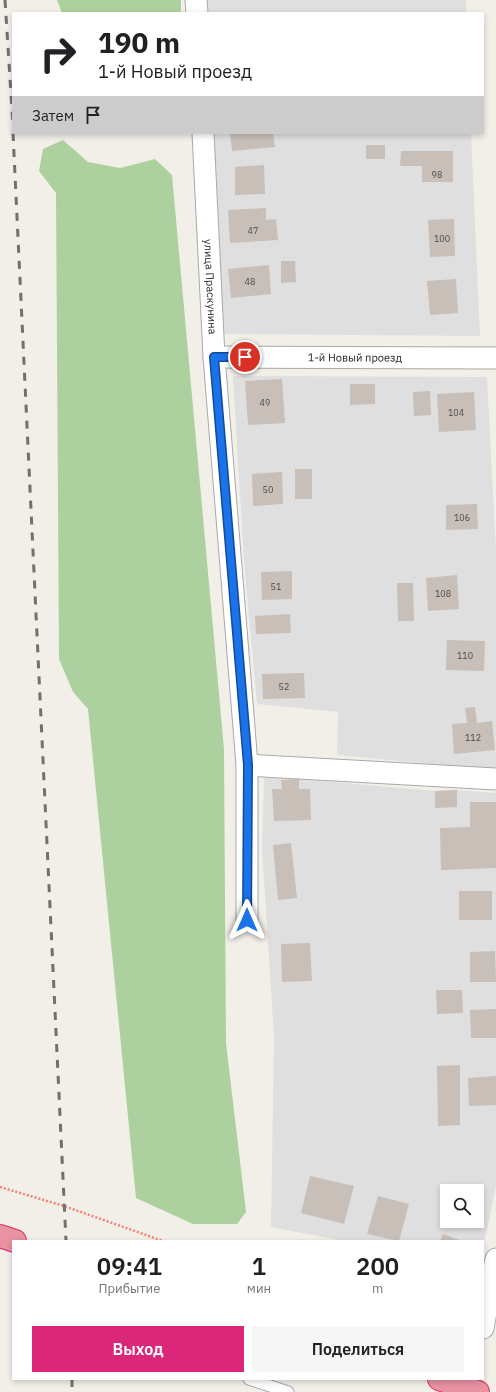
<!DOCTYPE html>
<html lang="ru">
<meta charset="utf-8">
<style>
:root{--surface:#fff;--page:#f6f6f6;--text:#202124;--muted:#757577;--accent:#db2777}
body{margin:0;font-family:"IBM Plex Sans",sans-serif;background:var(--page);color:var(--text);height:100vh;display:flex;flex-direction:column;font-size:15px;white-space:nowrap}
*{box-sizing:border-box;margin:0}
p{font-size:13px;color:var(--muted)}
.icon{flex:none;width:22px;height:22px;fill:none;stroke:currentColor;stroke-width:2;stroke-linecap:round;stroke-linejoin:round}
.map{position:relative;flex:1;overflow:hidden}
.details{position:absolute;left:12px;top:1240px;width:472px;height:140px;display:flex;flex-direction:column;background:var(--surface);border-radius:0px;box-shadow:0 2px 6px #0003}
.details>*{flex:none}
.banner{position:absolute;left:12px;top:12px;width:472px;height:122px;border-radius:0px;box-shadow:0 2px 6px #0003;background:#fff;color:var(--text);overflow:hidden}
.tools{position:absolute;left:440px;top:1184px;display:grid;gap:8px}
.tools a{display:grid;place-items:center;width:44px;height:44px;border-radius:0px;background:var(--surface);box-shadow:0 2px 6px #0003;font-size:20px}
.pin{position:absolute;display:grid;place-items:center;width:34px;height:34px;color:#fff;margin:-17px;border:2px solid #fff;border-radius:50%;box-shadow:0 1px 4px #0007}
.me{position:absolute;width:44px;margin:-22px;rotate:0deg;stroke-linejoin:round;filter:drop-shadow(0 0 3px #0008)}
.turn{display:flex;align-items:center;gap:14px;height:84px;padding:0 20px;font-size:18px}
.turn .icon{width:52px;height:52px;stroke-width:2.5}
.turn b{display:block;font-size:28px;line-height:34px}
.then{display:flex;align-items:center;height:38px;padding:0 20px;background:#0003;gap:8px;font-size:15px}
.eta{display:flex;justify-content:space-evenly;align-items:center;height:68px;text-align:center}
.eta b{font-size:24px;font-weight:600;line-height:28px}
.button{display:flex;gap:8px;margin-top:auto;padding:8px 20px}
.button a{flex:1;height:46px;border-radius:0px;background:var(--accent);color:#fff;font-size:16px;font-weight:600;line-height:46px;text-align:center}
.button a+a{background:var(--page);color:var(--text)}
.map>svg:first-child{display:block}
.residential{fill:#e0dfdf;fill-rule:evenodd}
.forest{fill:#add19e}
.building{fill:#c7bfb8}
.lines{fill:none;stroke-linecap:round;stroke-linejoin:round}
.lane-casing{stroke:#a9a9a9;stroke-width:13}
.street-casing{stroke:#a9a9a9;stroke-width:23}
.highway-casing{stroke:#dc2a67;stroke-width:24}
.path{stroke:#fa8072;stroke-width:2.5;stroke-dasharray:2 2;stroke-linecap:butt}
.lane{stroke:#fff;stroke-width:11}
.street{stroke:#fff;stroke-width:21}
.highway{stroke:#e892a2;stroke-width:22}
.rail{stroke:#707070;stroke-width:3;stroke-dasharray:8 8;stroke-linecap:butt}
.route-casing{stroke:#114b97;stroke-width:10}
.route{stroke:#1a73e8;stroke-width:7}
.labels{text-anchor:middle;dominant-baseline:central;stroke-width:3;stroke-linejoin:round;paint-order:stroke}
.number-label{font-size:9px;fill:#4b4948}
.street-label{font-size:11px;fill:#222;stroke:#fff}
</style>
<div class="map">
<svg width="496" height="1392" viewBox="0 0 496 1392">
<rect width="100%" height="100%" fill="#f2efe9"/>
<!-- residential -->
<g class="residential">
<rect x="207" y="0" width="259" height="13"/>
<path d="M212,133H471L480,336L221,334Z"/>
<path d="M233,376L487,377L496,552V770L337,755L338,712L257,704L244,561Z"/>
<path d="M264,778L299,779L435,791L457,790L496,793V1186L483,1249V1241H344L271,1227L274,1037L262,849ZM447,1191H477V1221H447Z"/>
</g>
<!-- forest -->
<g class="forest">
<path d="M57,0H181V13H62Z"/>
<path d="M63,140L88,162L120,168L155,159L172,175L224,749L226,1043L246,1212L237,1224H193L136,1198L88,709L73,692L59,659L56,193L39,171L43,149Z"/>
</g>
<!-- building -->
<g class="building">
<path d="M230,133H273L275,147L232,151Z"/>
<rect x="366" y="145" width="19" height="14"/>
<path d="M401,151H453V182H422V166H400Z"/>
<path d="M264,165L265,194L235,195V167Z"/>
<path d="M266,208V220L276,219L278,240L230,243L228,210Z"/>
<path d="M454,219L455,256L430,257L428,220Z"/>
<path d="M281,261H295L296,282L281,283Z"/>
<path d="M269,265L271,294L231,298L228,269Z"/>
<path d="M456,279L458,313L430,315L427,281Z"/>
<path d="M282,379L285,423L248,425L245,381Z"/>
<path d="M350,384H375V404L350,405Z"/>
<path d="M430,391L431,415L414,416L413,392Z"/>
<path d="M474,392L476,430L439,432L437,394Z"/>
<rect x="295" y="469" width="17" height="30"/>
<path d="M282,472L283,504L253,506L252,474Z"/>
<path d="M477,504L478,529L446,530V505Z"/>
<path d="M292,571V599L262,600L261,572Z"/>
<path d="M457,575L459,609L428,611L426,578Z"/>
<path d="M397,583H413L414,621H398Z"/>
<path d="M290,614L291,633L256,634L255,616Z"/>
<path d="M447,640L485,641L484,671L446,670Z"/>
<path d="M304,673L305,698L263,699L262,674Z"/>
<path d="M475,707L477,723L492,721L495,750L454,754L452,724L467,723L465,708Z"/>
<path d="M299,779V789H310L311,820L274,821L272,789H282L281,780Z"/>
<path d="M457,790V807L435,808V791Z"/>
<path d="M470,802H496V868L441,870L440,828L470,827Z"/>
<path d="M291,843L297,898L278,900L273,845Z"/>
<rect x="459" y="891" width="33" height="29"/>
<path d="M310,943L312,981L282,982L281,944Z"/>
<path d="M495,951L496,982H470V952Z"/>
<path d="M436,990H462L463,1013L437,1014Z"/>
<path d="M496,1009V1038H471L470,1010Z"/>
<path d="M460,1065V1125L438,1126L437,1066Z"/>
<path d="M496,1076V1105L469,1106L468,1078Z"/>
<path d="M310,1176L354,1186L344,1224L301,1213Z"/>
<path d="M378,1196L409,1204L399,1241L367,1234Z"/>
<path d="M443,1234L462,1241H440Z"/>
</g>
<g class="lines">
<!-- lane casing -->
<g class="lane-casing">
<path id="lane" d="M249,1379L288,1392"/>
</g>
<!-- street casing -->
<g class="street-casing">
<g id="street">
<path d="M196,0L197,13"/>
<path id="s1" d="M203,133L214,357L247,765V920"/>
<path id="s2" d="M214,357L496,358"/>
<path d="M247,765L496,779"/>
<path d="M483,1328L496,1259"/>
</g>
</g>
<!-- highway casing -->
<g class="highway-casing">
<g id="highway">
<path d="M0,1236L15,1241"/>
<path d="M439,1379L478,1392"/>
</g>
</g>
<!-- path -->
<path class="path" d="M0,1187L64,1206L163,1241"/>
<!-- lane -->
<use href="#lane" class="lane"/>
<!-- street -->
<use href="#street" class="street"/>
<!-- highway -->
<use href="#highway" class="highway"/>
<!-- rail -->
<g class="rail">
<path d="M5,0L13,126"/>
<path d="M13,133L66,1241"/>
<path d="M72,1379V1392"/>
</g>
</g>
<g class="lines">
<!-- route casing -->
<g class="route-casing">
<path id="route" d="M245,357H214L248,765L247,920"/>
</g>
<!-- route -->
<use href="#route" class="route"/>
</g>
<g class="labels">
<!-- number labels -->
<g class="number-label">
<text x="437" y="174">98</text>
<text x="253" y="230">47</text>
<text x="442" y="238">100</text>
<text x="250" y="281">48</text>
<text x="265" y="402">49</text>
<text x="456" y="412">104</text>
<text x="268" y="489">50</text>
<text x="462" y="517">106</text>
<text x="276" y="586">51</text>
<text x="443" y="593">108</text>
<text x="465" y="655">110</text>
<text x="284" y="686">52</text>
<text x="473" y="737">112</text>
</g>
<!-- street labels -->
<g class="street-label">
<text stroke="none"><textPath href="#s1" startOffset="154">улица Праскунина</textPath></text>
<text stroke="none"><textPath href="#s2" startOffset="141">1-й Новый проезд</textPath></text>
</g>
</g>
</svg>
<div class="tools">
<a><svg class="icon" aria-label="search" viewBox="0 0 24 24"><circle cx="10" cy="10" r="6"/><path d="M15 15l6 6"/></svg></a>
</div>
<div class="pin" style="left:245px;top:357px;background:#d93025"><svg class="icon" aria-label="arrive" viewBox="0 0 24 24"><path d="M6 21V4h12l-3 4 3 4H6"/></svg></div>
<svg class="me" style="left:247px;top:920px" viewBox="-20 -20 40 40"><path d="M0-17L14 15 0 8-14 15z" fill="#1a73e8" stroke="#fff" stroke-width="4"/></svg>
<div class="banner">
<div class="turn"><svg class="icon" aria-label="right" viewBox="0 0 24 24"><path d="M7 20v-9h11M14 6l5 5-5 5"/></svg><div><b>190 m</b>1-й Новый проезд</div></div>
<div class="then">Затем<svg class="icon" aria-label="arrive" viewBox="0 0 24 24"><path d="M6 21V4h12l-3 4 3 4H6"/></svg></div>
</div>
<section class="details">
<div class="eta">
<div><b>09:41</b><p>Прибытие</p></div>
<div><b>1</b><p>мин</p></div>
<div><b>200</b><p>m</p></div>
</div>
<div class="button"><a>Выход</a><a>Поделиться</a></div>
</section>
</div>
